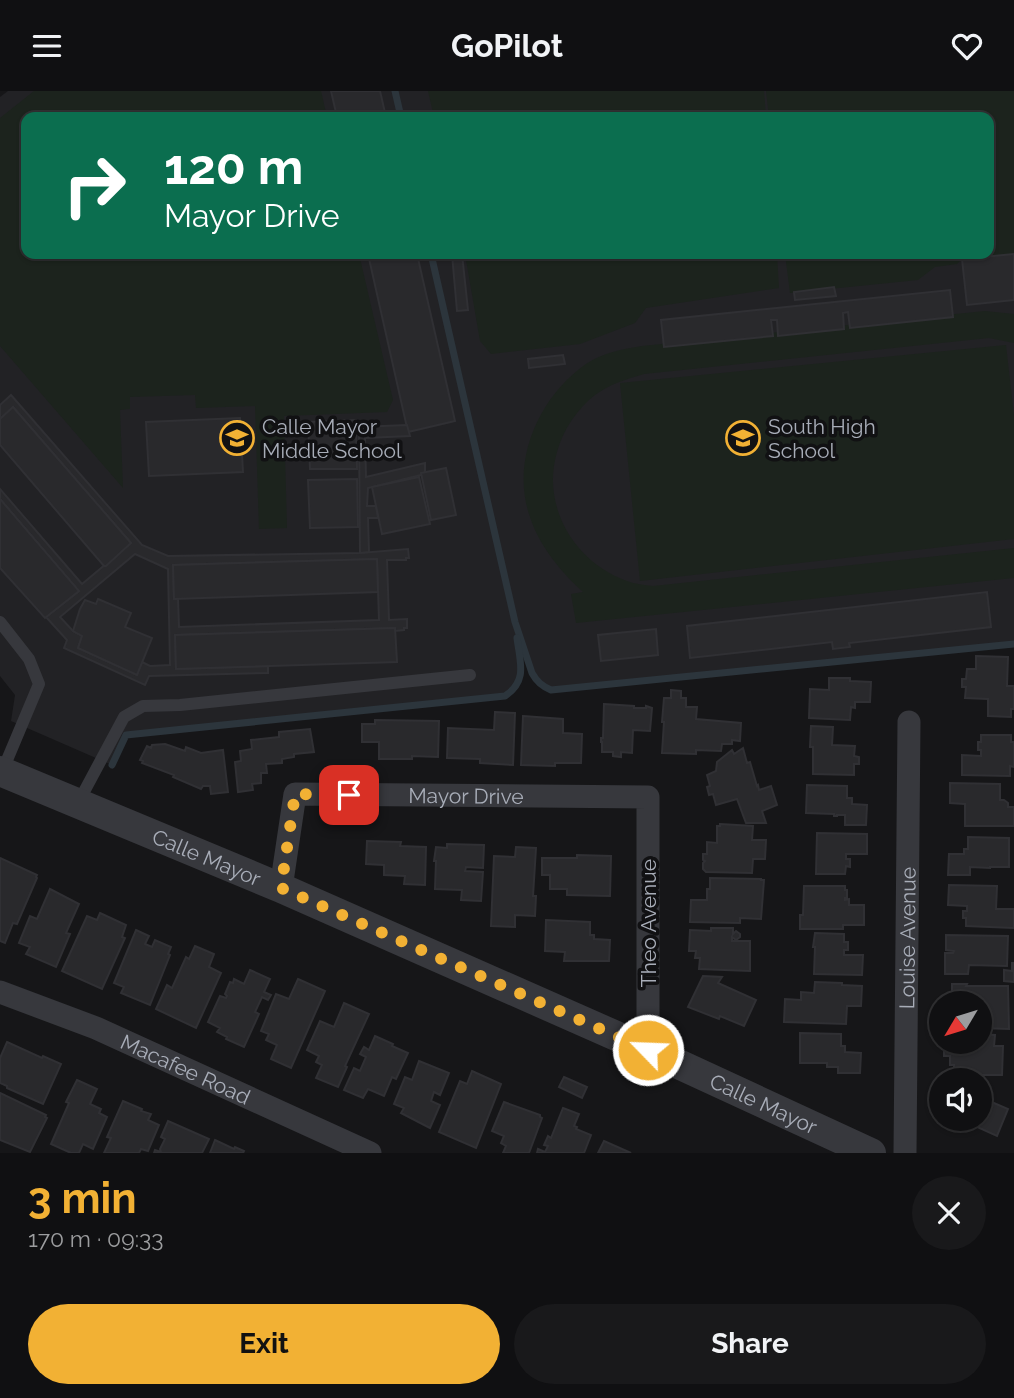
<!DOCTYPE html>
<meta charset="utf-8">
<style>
:root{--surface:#101012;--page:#19191b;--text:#f1f3f6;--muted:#9c9d9f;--line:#303032;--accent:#f2b134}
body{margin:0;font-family:Raleway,sans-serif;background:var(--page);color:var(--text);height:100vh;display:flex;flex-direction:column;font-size:26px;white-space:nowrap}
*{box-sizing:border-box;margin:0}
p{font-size:23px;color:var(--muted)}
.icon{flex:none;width:38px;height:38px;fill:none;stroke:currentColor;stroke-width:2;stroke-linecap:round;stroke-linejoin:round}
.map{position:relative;height:1062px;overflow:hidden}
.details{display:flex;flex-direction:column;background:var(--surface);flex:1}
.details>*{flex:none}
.hud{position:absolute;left:21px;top:21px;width:973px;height:147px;border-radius:14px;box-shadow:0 2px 5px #0004,0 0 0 2px var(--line);background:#0b6e4f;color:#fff;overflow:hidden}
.needle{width:46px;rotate:232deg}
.fabs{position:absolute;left:929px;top:900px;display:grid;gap:14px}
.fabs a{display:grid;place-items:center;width:63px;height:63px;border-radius:50%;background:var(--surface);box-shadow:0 2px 5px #0004,0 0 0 2px var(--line);font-size:35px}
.pin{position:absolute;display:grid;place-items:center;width:60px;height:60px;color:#fff;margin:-30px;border-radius:14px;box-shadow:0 4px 10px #0006}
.me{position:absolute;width:77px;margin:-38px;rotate:294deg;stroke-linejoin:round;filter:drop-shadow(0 0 5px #0008)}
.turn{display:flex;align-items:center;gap:24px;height:147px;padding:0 28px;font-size:32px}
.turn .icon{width:91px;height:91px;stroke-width:2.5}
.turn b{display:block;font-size:49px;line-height:60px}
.round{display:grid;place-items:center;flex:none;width:74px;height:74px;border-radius:37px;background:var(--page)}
.headline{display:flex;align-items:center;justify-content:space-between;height:119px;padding:0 28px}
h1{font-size:42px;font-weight:700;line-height:52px;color:var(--accent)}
.cta{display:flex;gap:14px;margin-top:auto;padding:14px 28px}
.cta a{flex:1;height:80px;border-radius:42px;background:var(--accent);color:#111;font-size:28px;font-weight:700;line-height:80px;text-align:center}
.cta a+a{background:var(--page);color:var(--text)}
header{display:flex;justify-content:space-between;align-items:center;height:91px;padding:0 28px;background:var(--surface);font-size:32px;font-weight:700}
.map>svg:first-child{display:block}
.built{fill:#222225;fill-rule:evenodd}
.green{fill:#1c231d}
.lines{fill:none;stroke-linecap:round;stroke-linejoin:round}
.stream{stroke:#2c353c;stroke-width:7}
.building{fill:#29292c;stroke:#303034;stroke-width:2;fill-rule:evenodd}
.service{stroke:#37383d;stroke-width:12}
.minor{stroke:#37383d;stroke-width:23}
.tertiary{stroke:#37383d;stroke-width:30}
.route{stroke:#f2b134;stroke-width:12;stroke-dasharray:0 21.6}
.labels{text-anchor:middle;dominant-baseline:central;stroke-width:7;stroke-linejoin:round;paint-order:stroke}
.poi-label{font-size:21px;fill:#a8adb8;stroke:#111113;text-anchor:start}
.street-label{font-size:21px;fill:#a8adb8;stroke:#111113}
</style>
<header><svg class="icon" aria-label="menu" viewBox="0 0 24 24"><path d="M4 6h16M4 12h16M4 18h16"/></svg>GoPilot<svg class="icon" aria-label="heart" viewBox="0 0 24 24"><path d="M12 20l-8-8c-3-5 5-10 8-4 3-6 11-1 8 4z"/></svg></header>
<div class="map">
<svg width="1014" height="1062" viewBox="0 0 1014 1062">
<rect width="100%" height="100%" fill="#161618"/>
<!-- built -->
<path class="built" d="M8,0H1014V553L551,599L543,595L530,572L516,535L521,576V585L518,593L512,600L505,605L496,607L126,644L112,674L11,630L15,604L0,585V6ZM26,26H989V163H26Z"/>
<!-- green -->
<g class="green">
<path d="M34,0H321L327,26H26V163H359L393,309L387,321L284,325L287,437L259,438L255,315L196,317L195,304L130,306V318L120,319L123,397L0,255V27Z"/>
<path d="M428,0H764L766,26H434Z"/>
<path d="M766,0H1014V167L962,168L957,173L935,176L918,189L790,202L785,163H989V26H769Z"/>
<path d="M465,163H777L779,197L646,217L635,232L580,253L491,263L480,250Z"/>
<path d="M985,220L1014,223V252L989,247L644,283C627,288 610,293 595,304C577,318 563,339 557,361C541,415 574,471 627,490C635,493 644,494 653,495L1014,457V487L576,532L571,503L583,501C559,479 538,453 529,423C511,368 540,305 586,273C602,262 623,258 642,255Z"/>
<path d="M1006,254L1014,325V448L640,490L620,292Z"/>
</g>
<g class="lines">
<!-- stream -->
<g class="stream">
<path d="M395,0L401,26"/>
<path d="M431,163L515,531L532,582C537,591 542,595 551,599L1014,553"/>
<path d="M112,674L126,644L505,605C528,590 520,571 517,547"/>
</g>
</g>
<!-- building -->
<g class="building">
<path d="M331,0H380L386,26H337Z"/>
<path d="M368,163H417L455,330L408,341Z"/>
<path d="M452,163H462L468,219L457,220Z"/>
<path d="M1014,163V209L967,214L962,168Z"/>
<path d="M834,196L836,205L795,209L794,201Z"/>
<path d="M950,199L953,226L850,237L848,221L843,222L844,238L778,245L777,229H771L773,245L664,256L661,229Z"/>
<path d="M563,264L565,273L529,277L528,268Z"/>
<path d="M11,304L142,454L168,465L360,462L408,458L409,467H406V469H387L389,529L407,528V537H404V539L395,540V537L175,544L176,578L268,575V582L149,585L145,594L64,557L67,549L46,526L79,500L0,408V398L82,493L131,452L13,316L0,328V314ZM135,463L168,478L170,574L150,575L142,571L137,584L78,557L82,545L73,540L60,526ZM377,468L379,529L179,536L178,508H174L173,474Z"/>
<path d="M13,316L131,452L106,475H104L0,354V328Z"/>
<path d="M240,327L243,381L149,385L146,331Z"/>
<path d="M356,329L357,378H310L308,331Z"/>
<path d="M407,334L410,345L365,347L366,386L425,372V383L368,397L367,415H376L378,427H368L369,461L360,462L359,336Z"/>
<path d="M446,377L456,424L431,429L421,382Z"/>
<path d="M419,386L430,433L382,443L372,396Z"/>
<path d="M357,388L358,436L310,437L308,389Z"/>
<path d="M0,408L79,500L45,527L0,477Z"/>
<path d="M377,468L378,501L174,508L173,474Z"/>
<path d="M987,501L991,536L849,552L850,556L833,558L832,551L690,567L687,535Z"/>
<path d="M98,508L131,522L125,536L152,547L137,584L78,557L82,545L73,540L80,518L85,509L96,513Z"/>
<path d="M395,537L397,571L176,578L175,544Z"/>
<path d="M656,538L658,564L601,570L598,544Z"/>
<path d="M976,565L1008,566L1007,595H1014V618H1011V626L988,625V608L965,607L966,596H962V588H966L967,578H976Z"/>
<path d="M829,587H850V590L871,591L870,611H855V617L851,616L850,629L809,627L810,598L829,599Z"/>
<path d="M671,599L681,600V607H686V616H697L696,628L741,632L740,650L732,649V653H722L721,660L696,659V663L662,662L664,631H662L664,607H671Z"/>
<path d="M604,613L634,615V617H646V615L652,617L650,640L633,639L632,662L621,661V666L613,665V661H602V651H601V647H603Z"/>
<path d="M495,621L515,622L513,674L480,672V668L447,667L448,637L494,639Z"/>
<path d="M523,625L563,628V642L582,643L581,672H555V675L521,674Z"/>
<path d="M375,629L439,630L438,666L412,665V668H379V651H362V633H375Z"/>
<path d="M811,635L833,636L832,654L855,655L854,665L859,666V673H854V684L813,683V656H810Z"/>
<path d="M310,638L314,661L294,663V666L282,668V672L266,673L267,682H261V692L252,693L253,699L238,701L235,671L241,670L240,660L252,658L251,649L279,646V641Z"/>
<path d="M981,644H1011V651H1014V676L1010,675V685L962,684V664L981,665V659H978V651H981Z"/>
<path d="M165,653L185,660L186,656L201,662L223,659L228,701L211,703L210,695H203L201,698L173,686L174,684L142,672L143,670L140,669L147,655L151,657L152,654Z"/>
<path d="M743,657L747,672L750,671L757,695L758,694L759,699L771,695L777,714L762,720L766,732H746L737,708L716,714L713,703L709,704L707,696L710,695L707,684L716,680L717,671L732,659L734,663Z"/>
<path d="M950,692L1000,693V709H1004L1008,712V716H1014V735H965V713L950,712Z"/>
<path d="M807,694L847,695V707H852V713L867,714L866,734H845V724H837V725H834V723L806,722Z"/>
<path d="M720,733L753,735L752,749H766L765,768H753L752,782L706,781L703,778V772L705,770L703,769V763H707V751L717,752V735H720Z"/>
<path d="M817,742L867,743V763H846V768H850V776L846,775L845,783H816Z"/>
<path d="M968,746L1009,747V776H990V777L970,776V784H948L949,763H964V758H968Z"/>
<path d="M367,750L401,751L400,755L426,756L425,794L404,793L405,785L384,784V774L366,773Z"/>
<path d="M447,753L484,754L483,777L466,776L465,780L483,781L481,810L461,809L462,799L435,798L436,770H434L436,756L447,757Z"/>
<path d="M516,756L536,757L533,805H536L535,825L515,824V836L491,835L494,765L515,766Z"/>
<path d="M577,764L611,765L610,805L567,804V798H550V784H542V767H577Z"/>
<path d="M0,767L37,784L36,786L37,787L17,833L13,832L5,852L0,850Z"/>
<path d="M710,787L761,788V789H764L761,828L740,827V832L690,831L691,809H707V798H710Z"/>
<path d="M949,794L997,795L996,818H1014V837L966,835V827H963V820H967V815L948,814Z"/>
<path d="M804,795H845V799H847V807H845V809L849,808V814H864V834H843V838H800V824H803Z"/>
<path d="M50,798L79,813L66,842L70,843L56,876L26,863L30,856L19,852L30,825L37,828Z"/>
<path d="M100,822L126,834L122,846L125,847L102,898L62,880L87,825L97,829Z"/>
<path d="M546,829L590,831V844H594V848L610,849L609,870H564L565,861L545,860Z"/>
<path d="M711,837H733V843L736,840L740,843V846L736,849L732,846V850H750V880L699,878L700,867H695L696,860H689L690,839L711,840Z"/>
<path d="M136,839L149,845L145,853L152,856L155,849L171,856L168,863L170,864L150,914L121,902L124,896L114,892Z"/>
<path d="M815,842L844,843V851H848V859H844V864H863L862,884L814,883L815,856H813Z"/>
<path d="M946,844L1008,845L1007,875L969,874L968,883H945V862H953L954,860L946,859Z"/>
<path d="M195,855L214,863L209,876L221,882L196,937L156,918L167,894L172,897L186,866L189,868Z"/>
<path d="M1012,872H1014V891L1004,890V879L1012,880Z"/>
<path d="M250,879L270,888L264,901L271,904L268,909L262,906L255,921L259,923L244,956L226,948L227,946L217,941L220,937L208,931L220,905L226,907L227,905L225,903L230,891L233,892L234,888L244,893Z"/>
<path d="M703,885L722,886L718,892L756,909L744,935L720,925L719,928L688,916Z"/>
<path d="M298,888L325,900L291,977L271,968L277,954L266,949L269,943L261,940L276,903L289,908Z"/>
<path d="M815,891L842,892V894L862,895L861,915H847L846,933L784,931L785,908L801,909V901L814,902Z"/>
<path d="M952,893H967L966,895H1008L1009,938L980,937V912H957L952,906Z"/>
<path d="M344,912L369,923L345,975L347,976L338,996L316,987L322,974L316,971L319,965L307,959L320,930L334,936Z"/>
<path d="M800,942L841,943V955H845V961L861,962L860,982H838V976H827V972H800Z"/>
<path d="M980,943L995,944L994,955H1003L1002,984H968L969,986H962V983H954V974H950V965H944V950H980Z"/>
<path d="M375,945L393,953L392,955L408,962L396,988L392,986L384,1005L368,998L363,1007L344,999L354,977L360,980L366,966L360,963L364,956L369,959Z"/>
<path d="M7,951L42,967L43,965L61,973L43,1013L7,997V995L0,992V967Z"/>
<path d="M419,970L449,982L440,1004L434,1001L431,1010L440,1014L430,1037L401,1022L404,1017L394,1013L405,986L412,989Z"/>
<path d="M472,980L501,993L476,1057L439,1041L460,990L467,993Z"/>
<path d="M564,986L587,996L582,1007L559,996Z"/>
<path d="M77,989L97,998L90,1013L101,1018L99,1022L107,1026L93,1058L83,1053L79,1062H71L51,1053L69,1012L66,1011Z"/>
<path d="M0,1002L46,1024L45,1026L47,1027L30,1061L0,1049Z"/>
<path d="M980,1006L1008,1018L997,1045L973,1034L971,1038L946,1027H980Z"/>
<path d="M123,1010L142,1018L141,1020L151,1023L148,1029L159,1034L148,1060L141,1058L139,1062H104L111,1047L107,1046Z"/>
<path d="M504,1011L540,1024V1026L542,1027L529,1062H503L506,1055L501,1052L504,1045L492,1040Z"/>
<path d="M563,1017L579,1023L574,1035L577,1036L576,1038L591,1044L584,1062H537L538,1058L545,1061L548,1055L544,1054L548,1045L551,1047Z"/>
<path d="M168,1030L209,1048L202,1062H154L155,1059L161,1061L160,1058L165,1048L161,1046Z"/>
<path d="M215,1049L234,1058L235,1056L244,1060L243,1062H210Z"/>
<path d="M604,1050L631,1062H598Z"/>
</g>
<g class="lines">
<!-- service -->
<g class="service">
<path d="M0,531L29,568L39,593L2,681"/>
<path d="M78,712L124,626L143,615L180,614L470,584"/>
</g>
<!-- minor -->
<g class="minor">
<path id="s1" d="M281,797L295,703L648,706V959"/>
<path id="s2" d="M0,901L96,937L370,1062"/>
<path id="s3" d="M905,1062L909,631"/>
</g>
<!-- tertiary -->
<path class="tertiary" id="s4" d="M0,680L281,797L648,959L871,1062"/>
</g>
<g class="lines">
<!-- route -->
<path class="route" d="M349,704L295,703L281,797L648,959"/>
</g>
<!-- icons -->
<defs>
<g id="school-ring" transform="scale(1.75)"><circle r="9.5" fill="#111113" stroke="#f2b134" stroke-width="1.5"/><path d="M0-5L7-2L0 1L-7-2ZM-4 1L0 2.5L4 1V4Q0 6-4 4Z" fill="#f2b134"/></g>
</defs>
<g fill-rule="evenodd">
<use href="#school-ring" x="237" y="347"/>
<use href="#school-ring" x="743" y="347"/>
</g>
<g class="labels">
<!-- poi labels -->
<g class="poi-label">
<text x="262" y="335">Calle Mayor<tspan x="262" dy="24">Middle School</tspan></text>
<text x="768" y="335">South High<tspan x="768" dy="24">School</tspan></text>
</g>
<!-- street labels -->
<g class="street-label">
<text stroke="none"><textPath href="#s1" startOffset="266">Mayor Drive</textPath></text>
<text stroke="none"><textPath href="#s4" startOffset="224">Calle Mayor</textPath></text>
<text transform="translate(648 832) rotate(-90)">Theo Avenue</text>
<text stroke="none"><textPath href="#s3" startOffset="215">Louise Avenue</textPath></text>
<text stroke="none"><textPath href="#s2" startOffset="201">Macafee Road</textPath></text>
<text stroke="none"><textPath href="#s4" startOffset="833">Calle Mayor</textPath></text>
</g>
</g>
</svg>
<div class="fabs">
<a><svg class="needle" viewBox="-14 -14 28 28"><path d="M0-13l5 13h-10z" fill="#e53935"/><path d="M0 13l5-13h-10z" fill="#9c9d9f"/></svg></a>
<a><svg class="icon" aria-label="sound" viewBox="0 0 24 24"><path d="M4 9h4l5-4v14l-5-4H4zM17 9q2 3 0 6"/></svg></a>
</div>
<div class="pin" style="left:349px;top:704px;background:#d93025"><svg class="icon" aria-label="arrive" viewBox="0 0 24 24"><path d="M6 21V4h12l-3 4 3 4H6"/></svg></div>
<svg class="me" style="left:648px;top:959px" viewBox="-20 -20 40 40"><circle r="17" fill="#f2b134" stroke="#fff" stroke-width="3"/><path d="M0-11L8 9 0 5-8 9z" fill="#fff"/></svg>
<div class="hud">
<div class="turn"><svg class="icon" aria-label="right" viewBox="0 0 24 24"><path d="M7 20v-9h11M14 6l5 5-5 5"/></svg><div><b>120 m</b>Mayor Drive</div></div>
</div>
</div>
<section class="details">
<div class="headline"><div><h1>3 min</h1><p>170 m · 09:33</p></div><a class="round"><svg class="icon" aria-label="close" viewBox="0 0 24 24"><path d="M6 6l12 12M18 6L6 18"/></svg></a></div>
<div class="cta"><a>Exit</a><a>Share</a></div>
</section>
